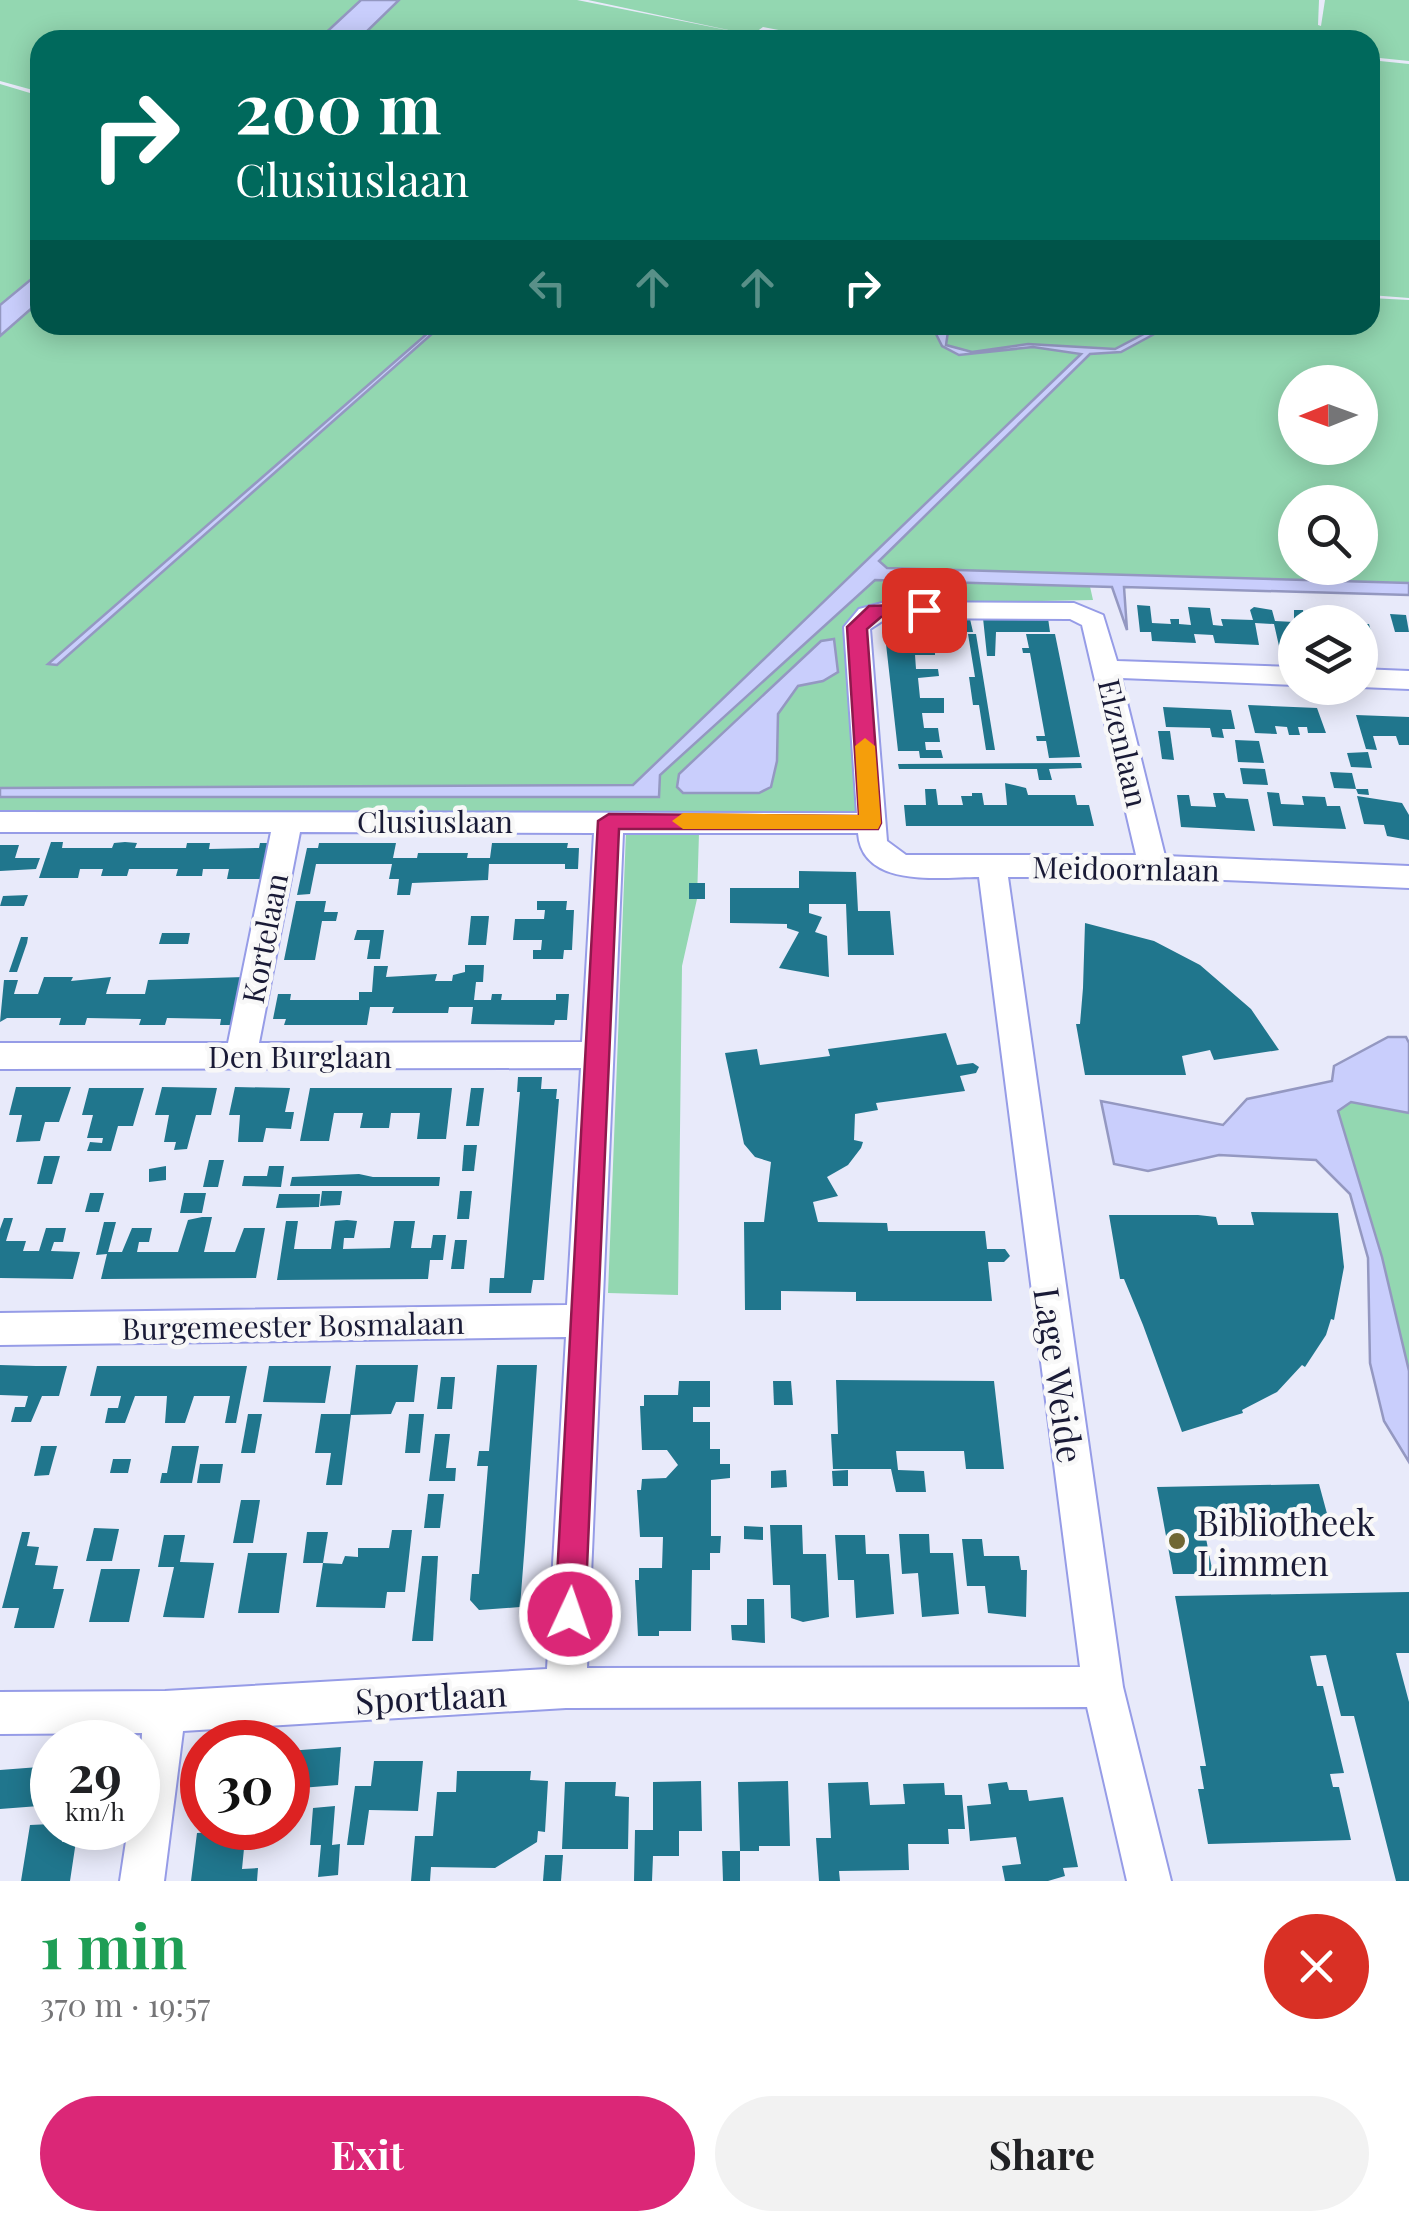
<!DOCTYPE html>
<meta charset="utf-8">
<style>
:root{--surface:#fff;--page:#f2f2f2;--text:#202124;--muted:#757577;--accent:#db2777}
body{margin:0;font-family:"Playfair Display",serif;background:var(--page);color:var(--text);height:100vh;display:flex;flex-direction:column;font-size:38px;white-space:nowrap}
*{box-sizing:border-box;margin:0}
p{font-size:32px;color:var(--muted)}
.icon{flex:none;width:55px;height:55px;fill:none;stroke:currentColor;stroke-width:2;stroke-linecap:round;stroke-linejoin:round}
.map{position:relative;height:1881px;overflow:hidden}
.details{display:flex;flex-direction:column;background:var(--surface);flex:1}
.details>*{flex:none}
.hud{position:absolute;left:30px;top:30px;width:1350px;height:305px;border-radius:30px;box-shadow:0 5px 25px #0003;background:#00695c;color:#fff;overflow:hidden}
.needle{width:65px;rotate:269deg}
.controls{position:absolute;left:1278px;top:365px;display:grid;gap:20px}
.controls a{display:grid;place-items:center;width:100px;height:100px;border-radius:50%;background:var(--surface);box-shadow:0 5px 25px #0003;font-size:50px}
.speed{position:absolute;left:30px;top:1720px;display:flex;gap:20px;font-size:50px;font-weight:700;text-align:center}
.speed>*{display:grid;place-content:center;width:130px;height:130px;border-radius:50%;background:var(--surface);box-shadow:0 5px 25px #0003;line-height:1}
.speed small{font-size:25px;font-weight:400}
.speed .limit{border:15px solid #d22;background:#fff;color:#111}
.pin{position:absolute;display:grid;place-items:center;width:85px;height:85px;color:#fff;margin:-42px;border-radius:20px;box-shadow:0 5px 15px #0006}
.me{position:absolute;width:110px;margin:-55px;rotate:3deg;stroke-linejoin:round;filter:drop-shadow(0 0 8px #0008)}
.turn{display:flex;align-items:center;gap:35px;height:210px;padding:0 40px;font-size:45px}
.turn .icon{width:130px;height:130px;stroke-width:2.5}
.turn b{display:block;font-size:70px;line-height:85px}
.lanes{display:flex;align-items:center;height:95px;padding:0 40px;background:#0003;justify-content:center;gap:50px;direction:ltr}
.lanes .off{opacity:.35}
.round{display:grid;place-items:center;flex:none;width:105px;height:105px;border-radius:52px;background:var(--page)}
.overview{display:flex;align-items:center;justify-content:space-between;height:170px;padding:0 40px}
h1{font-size:60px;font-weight:700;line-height:75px;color:#1e9e55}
.action{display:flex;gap:20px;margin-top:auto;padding:20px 40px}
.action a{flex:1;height:115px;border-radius:60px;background:var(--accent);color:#fff;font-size:40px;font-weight:700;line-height:115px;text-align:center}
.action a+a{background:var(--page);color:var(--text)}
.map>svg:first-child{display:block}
.green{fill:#93d7b1;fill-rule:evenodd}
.water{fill:#c9cefc;stroke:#9498c1;stroke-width:2.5}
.building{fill:#20768d}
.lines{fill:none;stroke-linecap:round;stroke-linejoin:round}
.minor-casing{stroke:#969ce7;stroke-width:4}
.minor{fill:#fff;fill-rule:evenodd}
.route{fill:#db2777;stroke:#8e194d;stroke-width:2.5}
.slow{fill:#f59e0b}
.poi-dot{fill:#706734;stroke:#f8f8f8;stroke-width:4}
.labels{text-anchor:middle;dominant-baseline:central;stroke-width:9;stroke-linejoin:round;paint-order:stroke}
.street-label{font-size:30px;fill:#191a36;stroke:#f8f8f8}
.near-street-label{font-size:35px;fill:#191a36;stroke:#f8f8f8}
.near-poi-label{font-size:35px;fill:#191a36;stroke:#f8f8f8;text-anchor:start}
</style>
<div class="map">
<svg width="1409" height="1881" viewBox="0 0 1409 1881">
<rect width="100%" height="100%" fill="#e8eafa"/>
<!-- green -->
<g class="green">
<path d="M0,0H361L318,40H40V92L0,81Z"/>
<path d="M399,0H577L747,34L588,0H1319L1318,25L1321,26L1325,0H1409V61L1370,57V40H831L763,27L756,32L779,40H358Z"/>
<path d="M1370,60L1409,64V298L1370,295Z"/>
<path d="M0,84L40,96V272L0,305Z"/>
<path d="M1370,298L1409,300V591L1089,582L1093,600L873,604L843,628L856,814L0,813V336L40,301V325H944L943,329L936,327L942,346L959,355L1033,347L1081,353L919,514L1090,354L1121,352L1171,325H1370ZM1295,382H1360V448H1295ZM1295,502H1360V568H1295ZM834,639L778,714L759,793H684L677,787L679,774L821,641Z"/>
<path d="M949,325H1161L1115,349L1028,344L972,352L946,345Z"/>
<path d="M626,832L699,833L697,899L682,966L678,1295L608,1293Z"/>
<path d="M1351,1102L1409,1113V1371L1382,1257L1338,1111Z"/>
</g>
<!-- water -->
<g class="water">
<path d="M361,0H399L358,40H318Z"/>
<path d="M40,272V301L0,336V305Z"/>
<path d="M437,325H442L57,665L48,664Z"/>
<path d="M910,325L943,328L949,325L946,345L972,352L1028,344L1115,349L1161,325H1171L1121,352L1090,354L879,561L887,568L1409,583V595L1124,587L1127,630L1112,587L875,580L660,775L659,797H0V788L633,785L1081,354L1033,347L959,355L942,346L935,332Z"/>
<path d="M834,639L838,672L823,681L798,686L778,714L777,761L771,787L759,793H683L677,787L679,774L821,641Z"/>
<path d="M1388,1037H1406L1409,1043V1113L1351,1102L1338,1111L1382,1257L1409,1371V1462L1384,1421L1370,1363L1368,1258L1350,1194L1316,1160L1219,1155L1148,1171L1114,1164L1101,1101L1223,1125L1247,1099L1332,1081L1334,1066Z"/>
</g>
<!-- building -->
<g class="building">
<path d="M1137,605L1150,606L1152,623L1171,624L1170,619H1179V624L1191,625L1188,607L1210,608L1213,625L1223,626L1221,619L1253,620L1250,610L1254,607L1272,610L1275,621L1294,622V610H1303L1305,622H1295V646H1279L1274,624L1255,623L1259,645L1215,643L1213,635L1194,634L1196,643L1152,641L1151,632H1140Z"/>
<path d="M1311,608L1344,613L1346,622H1315Z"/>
<path d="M1390,614L1406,615L1409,632H1395Z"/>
<path d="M983,618H1048L1050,632H996L995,656H987Z"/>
<path d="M896,619H970L973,632H897Z"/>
<path d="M1360,624H1369L1374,643H1364L1365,650L1360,649Z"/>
<path d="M912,634L913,642H927L928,649H935V655H915L916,669H938L939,676L918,678L920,698H944V713H922L924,728H938L940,742H925L926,750H941L943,758H920L919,751H898L885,635Z"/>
<path d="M968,634H976L995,750H986L979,705H973L969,677H975Z"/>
<path d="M1026,634H1055L1080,757L1049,758L1046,741H1037L1036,736H1045L1030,653H1023L1022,648H1029Z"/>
<path d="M1248,705L1317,708L1326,733H1308L1307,727H1298L1300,735H1289L1287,727L1275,726L1277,734L1255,733Z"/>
<path d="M1163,707L1231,710L1235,729H1222L1224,738L1212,737L1210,728L1166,727Z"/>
<path d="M1356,715L1409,717V745H1399L1396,736H1373L1377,750L1366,749Z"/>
<path d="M1158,731H1170L1174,760L1162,759Z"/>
<path d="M1235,740L1259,741L1264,763L1238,762Z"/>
<path d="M1368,752L1372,768L1351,767L1347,753Z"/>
<path d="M1081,763L1082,768L1049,769L1052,780H1039L1037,769H899L898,764Z"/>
<path d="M1240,768L1265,769L1268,785L1243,784Z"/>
<path d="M1330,772L1352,773L1356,789H1368L1369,795L1358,794L1356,789L1334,788Z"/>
<path d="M1005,783L1026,788L1028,795H1075L1077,805H1089L1094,826H906L904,805H926L925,789H936L938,805H963L961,796H972V793H982L984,805H1007Z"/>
<path d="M1267,792L1279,793L1281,804L1304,805L1302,796L1325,797L1327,806H1340L1346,829L1273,826Z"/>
<path d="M1213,793H1224L1226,798L1248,799L1255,831L1181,827L1177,795H1189L1191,806L1216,807Z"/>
<path d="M1357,796L1402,803L1409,815V840L1387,836L1384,825L1364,824Z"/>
<path d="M51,842H63L62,848H112L114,843L125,842L137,843L135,848H186L187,843H210L209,849L259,848L260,843H273L265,879H227L229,869H203L202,876H176L178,869H129L127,876H101L103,869H80L78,878H39Z"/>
<path d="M319,843H396L393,858H417L418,853H468L467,858H490L492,843H568L567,848H579L578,869H565V864H489L488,880L412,883L410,895H397L399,879H389L392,864H316L310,894L297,895L307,848H318Z"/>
<path d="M0,845H19L15,858H40L36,869L0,871Z"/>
<path d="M799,871L856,872L858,911H890L894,955H848L846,904H809V913L822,917L815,932L827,936L829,977L779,968L799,932L787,928V924L730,923V888H799Z"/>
<rect x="689" y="883" width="16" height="16"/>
<path d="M28,895L24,906H0L3,896Z"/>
<path d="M296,901H326L324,912H338L336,921H322L315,960H284Z"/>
<path d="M537,901H567L566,910H574L572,950H564L563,959H533V950H541L542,940H513L515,919H544L545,910H537Z"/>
<path d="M471,916H489L486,945H468Z"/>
<path d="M1085,923L1154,941L1200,965L1251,1009L1279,1050L1214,1060L1210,1050L1182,1056L1186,1075H1085L1076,1024H1080L1083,988Z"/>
<path d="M357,930H384L380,959H367L370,940H354Z"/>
<path d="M162,933H190L188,944H159Z"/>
<path d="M21,937H28L27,943L17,972H9Z"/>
<path d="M465,965H484L483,982H476L474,1000H491L492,994H502L501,1000H556V994H569L567,1020H555L554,1025L471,1024L473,1007H449L448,1013H392L394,1007H370L367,1025H284L286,1019H273L278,994H291L290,1000H359V992H372L374,966H388L386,977L437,974L435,981H452L453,975L465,972Z"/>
<path d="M44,977H73L71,981L111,977L106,994H145L148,980L244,977L233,1025H220L221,1019L167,1018L165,1025H139L141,1019L87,1018L85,1025H59L61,1018H7L0,1022L4,980H18L14,994H38Z"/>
<path d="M946,1033L957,1065L973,1063L979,1067L976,1073L960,1076L965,1091L876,1103L878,1110L855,1114L854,1140L863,1142L861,1148L848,1165L827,1177L838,1196L813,1202L818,1222L887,1223L888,1231H985L987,1249H1005L1010,1256L1004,1262H988L992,1301H856V1292L781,1291V1310H745L744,1222H764L771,1162L755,1157L744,1144L725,1053L757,1049L760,1065L830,1056L828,1049Z"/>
<path d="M518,1077H542L541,1089H557L556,1099H559L544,1280H533L531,1293H489L490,1278H504L520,1092H517Z"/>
<path d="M16,1087H71L59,1122H45L40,1141L16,1142L22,1115H9Z"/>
<path d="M162,1087L217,1088L211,1115H196L187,1149L174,1150L176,1142H164L169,1115H155Z"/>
<path d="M235,1087L290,1088L285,1112H294L291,1129L266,1128L263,1142H238L240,1115H229Z"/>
<path d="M89,1088H144L133,1126H118L111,1151H87L90,1142L102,1143L103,1138H87L93,1115H82Z"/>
<path d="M310,1088H452L446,1139H417L420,1113H391L389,1128H360L363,1113H334L329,1141H300Z"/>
<path d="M471,1088H484L479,1126H466Z"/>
<path d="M464,1145H477L474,1171H462Z"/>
<path d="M44,1156H60L52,1184H37Z"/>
<path d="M209,1160H224L218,1187H203Z"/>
<path d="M166,1166V1180L149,1182V1169Z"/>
<path d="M269,1166H284L281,1187L242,1186L244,1176H267Z"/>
<path d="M359,1174L373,1177H440L439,1186H290L292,1177Z"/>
<path d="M322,1191H342L340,1205L320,1206Z"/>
<path d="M460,1191H472L469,1219H457Z"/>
<path d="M90,1193H104L99,1212H85Z"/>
<path d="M184,1193H206L202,1213H180Z"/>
<path d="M279,1194H320L319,1207L276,1208Z"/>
<path d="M1251,1212L1338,1213L1344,1267L1334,1320L1331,1319L1326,1335L1305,1367L1302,1365L1277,1392L1242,1410L1243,1413L1182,1432L1143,1325L1124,1279H1120L1109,1215H1198L1216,1217L1218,1225H1254Z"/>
<path d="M202,1217H212L204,1252H235L244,1228H265L256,1278L101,1279L107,1254L96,1255L104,1222H116L108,1252H122L132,1228H152L149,1242H139L137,1252H178L188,1220Z"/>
<path d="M4,1218H13L6,1241H26L23,1251H39L46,1228H66L63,1242H54L51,1251L80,1252L73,1279L0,1278V1229Z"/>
<path d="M347,1220L357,1221L354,1238H344L343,1249L390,1248L394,1221H415L411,1248H431L433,1235H446L443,1260H430L428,1279L277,1280L286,1221H298L294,1249H331L335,1221Z"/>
<path d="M455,1240H467L464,1269H451Z"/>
<path d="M0,1365L36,1366H67L59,1396H42L31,1422H11L15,1407H25L28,1396L0,1395Z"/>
<path d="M356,1365H418L414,1402H396L391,1414L351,1415L342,1485H326L331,1453H315L321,1414H350Z"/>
<path d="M497,1365H537L525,1542L520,1607L479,1610L470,1600L472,1574H479L488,1466H477L479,1451H489Z"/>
<path d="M97,1366H247L236,1423H225L230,1396H194L185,1423H165L167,1396H135L125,1423H105L108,1408H118L121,1396H90Z"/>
<path d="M269,1366H331L325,1403L263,1402Z"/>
<path d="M441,1377H455L452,1409H437Z"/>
<path d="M836,1380L994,1381L1004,1469H966L964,1451H896L898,1470L924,1471L926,1492H896L891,1469H833L831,1434H838Z"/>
<path d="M679,1381H710V1407H693V1422H710V1449H720V1464H730V1478L711,1480V1536H721L720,1553H710V1570H692L691,1631H659V1636H638L635,1580H639V1568H662L663,1537H640L637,1490H641L642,1479L666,1478L678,1465L667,1450H642L640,1406H644V1395H678Z"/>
<path d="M773,1381H791L793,1405H774Z"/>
<path d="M248,1414H262L255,1453H241Z"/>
<path d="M409,1414H424L420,1453H405Z"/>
<path d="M435,1434H450L446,1468H456L455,1481H429Z"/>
<path d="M41,1446H57L49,1475L34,1476Z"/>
<path d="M172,1446H199L192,1483H160L162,1473H167Z"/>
<path d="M113,1459H131L128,1473H110Z"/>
<path d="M200,1464H223L220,1483H197Z"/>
<path d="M786,1470L787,1487L771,1488V1471Z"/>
<path d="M848,1470V1486H833L832,1471Z"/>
<path d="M1319,1484L1329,1521L1203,1523L1213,1574H1173L1157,1487Z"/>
<path d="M428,1494H444L440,1528H424Z"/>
<path d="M241,1500H260L253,1543H233Z"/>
<path d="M770,1525H802L803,1554H826L829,1617L803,1622L791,1618L790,1585H773Z"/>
<path d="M744,1526L763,1527V1540L744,1539Z"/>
<path d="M94,1528L119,1529L112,1561H86Z"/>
<path d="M392,1530H412L405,1592H387L385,1608L316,1607L323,1563L342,1564L345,1556L358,1557V1548H389Z"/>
<path d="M22,1532H30L27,1546L39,1547L35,1565L58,1566L53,1589H64L54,1628H14L19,1608H2Z"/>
<path d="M307,1532H328L323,1563H303Z"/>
<path d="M899,1534H929L930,1553H953L959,1614L922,1617L918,1573L902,1574Z"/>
<path d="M164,1535H185L180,1562L214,1563L204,1618L163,1617L174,1567H158Z"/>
<path d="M835,1535H865L866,1554H889L894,1614L856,1618L854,1580H838Z"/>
<path d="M962,1539H982L984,1556H1019L1021,1570H1027L1026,1617L988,1613L985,1586H967Z"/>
<path d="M248,1553H287L279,1613H238Z"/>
<path d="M422,1556H438L433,1641H412Z"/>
<path d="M101,1569H140L129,1622H89Z"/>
<path d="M1409,1592V1653H1396L1409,1702V1881H1396L1354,1716H1341L1326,1655L1310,1656L1317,1686H1323L1344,1773L1330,1774L1333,1787H1339L1351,1840L1208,1844L1198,1789H1204L1200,1766H1206L1175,1596Z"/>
<path d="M747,1599H764L765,1643L732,1640L731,1625H747Z"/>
<path d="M341,1747L338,1785L288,1789V1751Z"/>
<path d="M374,1761H423L418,1811L369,1810L364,1845H347L355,1786H371Z"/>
<path d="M52,1766V1805L0,1809V1770Z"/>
<path d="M457,1771H531L530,1780L548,1781L545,1832L538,1831L537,1842L495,1868L431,1867L430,1881H411L415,1836H433L437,1792H456Z"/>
<path d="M701,1781L702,1831H679V1856H653L652,1881H634L635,1830H653V1782Z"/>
<path d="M788,1781L790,1846H759V1851H740L738,1782Z"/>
<path d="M565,1782H616L615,1796L629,1797L628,1849H562Z"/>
<path d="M868,1782L870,1805L905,1804L903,1784L944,1783L945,1795H962L965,1829H948L949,1844H908L909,1870L839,1871L840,1881H819L816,1838H831L828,1783Z"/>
<path d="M1007,1782L1009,1790H1027L1029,1801L1063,1797L1078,1867L1063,1868L1065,1876L1048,1881H1005L1002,1866L1021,1864L1016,1837L970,1841L967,1806L991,1804L988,1784Z"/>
<path d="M335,1806L332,1845L340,1844L338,1875L318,1877L321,1845H310L313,1808Z"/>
<path d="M52,1824V1828H64L62,1842L76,1841L70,1881H21L30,1825Z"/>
<path d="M212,1828H246L242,1869L258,1868L257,1881H191L197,1833L212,1832Z"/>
<path d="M722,1851H740V1881H723Z"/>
<path d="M545,1855H563L561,1881H543Z"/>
</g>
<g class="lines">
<!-- minor casing -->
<g class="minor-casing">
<g id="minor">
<path d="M886,602L1074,603L1103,615L1117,661L1295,667V685L1121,678L1165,856L1409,866V888L1153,877H1008L1123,1687L1171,1881H1127L1087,1707L566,1708L183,1731L164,1881H120L128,1828H138L142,1733L0,1734V1692L165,1691L547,1669L566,1337L0,1345V1313L567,1305L581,1068L0,1069V1043H228L271,832H0V812L857,813L844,627L859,609ZM887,618L1070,619L1082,625L1136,855H906L887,841L870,629ZM300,832L594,833L582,1042L259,1043ZM623,833H858C862,889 941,877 979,877L1080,1667L587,1668Z"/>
<path d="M1360,669L1409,671V689L1360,687Z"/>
</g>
</g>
<!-- minor -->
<use href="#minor" class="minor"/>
</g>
<!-- route -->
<path class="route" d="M924,604L931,605V614L881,617L867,629L881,823L878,829H619L585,1614L581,1625L570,1630L560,1625L555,1614L598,821L609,814L859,816L847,627L869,606Z"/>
<!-- slow -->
<path class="slow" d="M865,738L875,746L881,823L878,829H683L672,821L683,813L859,815L855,746Z"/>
<!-- markers -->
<circle class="poi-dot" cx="1177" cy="1541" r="10"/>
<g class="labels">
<!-- street labels -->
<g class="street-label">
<text transform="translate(1124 743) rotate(77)">Elzenlaan</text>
<text x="435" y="821">Clusiuslaan</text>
<text transform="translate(1126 868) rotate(1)">Meidoornlaan</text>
<text transform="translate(264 938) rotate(-79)">Kortelaan</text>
<text x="300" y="1056">Den Burglaan</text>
<text transform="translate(293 1325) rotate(-1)">Burgemeester Bosmalaan</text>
</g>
<!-- near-street labels -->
<g class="near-street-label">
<text transform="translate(1060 1375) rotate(82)">Lage Weide</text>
<text transform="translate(431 1696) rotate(-3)">Sportlaan</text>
</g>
<!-- near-poi labels -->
<g class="near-poi-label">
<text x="1197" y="1521">Bibliotheek<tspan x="1197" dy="40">Limmen</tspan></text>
</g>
</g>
</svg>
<div class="controls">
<a><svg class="needle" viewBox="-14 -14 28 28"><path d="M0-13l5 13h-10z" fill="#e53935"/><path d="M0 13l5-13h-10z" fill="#757577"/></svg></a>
<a><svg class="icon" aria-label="search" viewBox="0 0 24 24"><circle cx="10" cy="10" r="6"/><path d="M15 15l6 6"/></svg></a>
<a><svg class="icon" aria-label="layers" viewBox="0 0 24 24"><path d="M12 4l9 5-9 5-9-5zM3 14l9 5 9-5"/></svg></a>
</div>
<div class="speed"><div>29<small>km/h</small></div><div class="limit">30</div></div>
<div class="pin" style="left:924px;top:610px;background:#d93025"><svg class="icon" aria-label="arrive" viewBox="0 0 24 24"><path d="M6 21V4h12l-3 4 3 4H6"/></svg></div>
<svg class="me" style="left:570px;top:1614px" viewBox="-20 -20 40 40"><circle r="17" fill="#db2777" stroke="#fff" stroke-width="3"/><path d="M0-11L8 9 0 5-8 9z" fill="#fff"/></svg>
<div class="hud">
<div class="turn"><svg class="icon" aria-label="right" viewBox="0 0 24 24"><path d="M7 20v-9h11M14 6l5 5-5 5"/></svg><div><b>200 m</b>Clusiuslaan</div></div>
<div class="lanes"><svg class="icon off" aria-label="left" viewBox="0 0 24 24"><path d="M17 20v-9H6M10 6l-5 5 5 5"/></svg><svg class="icon off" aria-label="ahead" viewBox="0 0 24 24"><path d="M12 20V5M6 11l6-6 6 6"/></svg><svg class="icon off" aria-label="ahead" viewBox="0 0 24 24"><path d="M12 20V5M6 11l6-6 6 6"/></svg><svg class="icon" aria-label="right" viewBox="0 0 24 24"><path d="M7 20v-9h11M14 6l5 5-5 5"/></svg></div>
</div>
</div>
<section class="details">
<div class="overview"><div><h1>1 min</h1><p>370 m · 19:57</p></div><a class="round" style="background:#d93025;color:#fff"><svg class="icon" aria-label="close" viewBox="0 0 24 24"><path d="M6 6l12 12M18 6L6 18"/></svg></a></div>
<div class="action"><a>Exit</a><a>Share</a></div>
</section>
